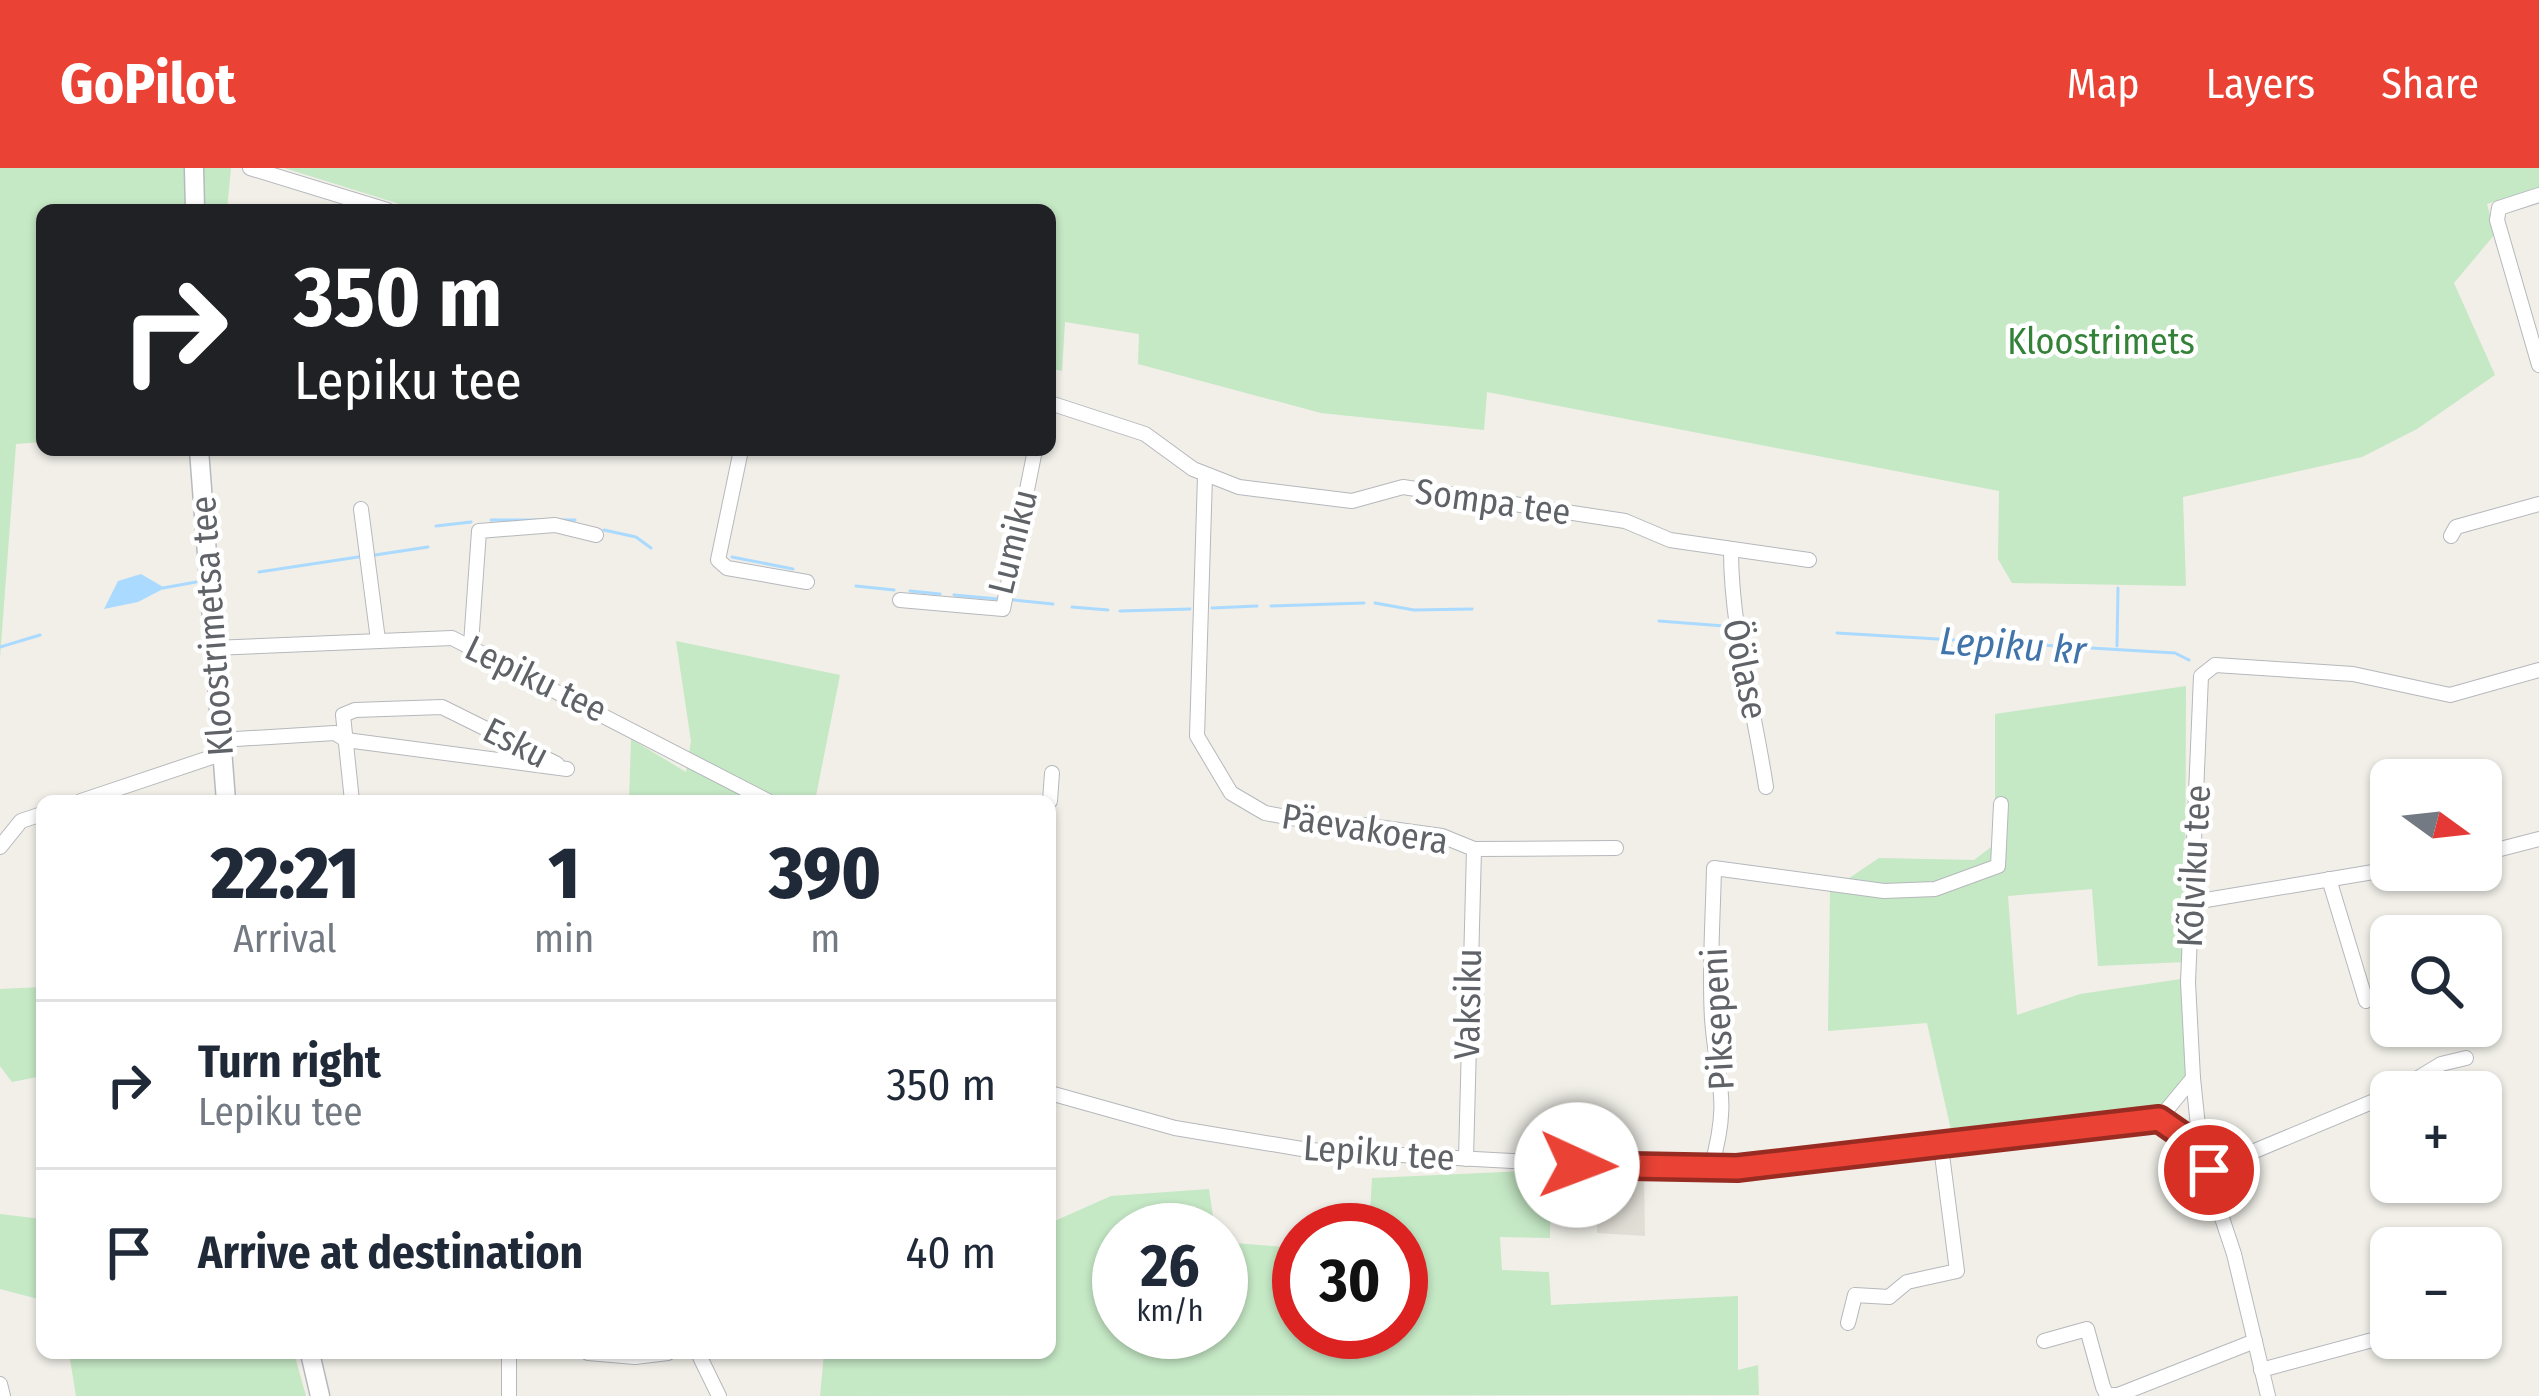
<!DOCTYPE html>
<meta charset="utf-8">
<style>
:root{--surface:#fff;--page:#f6f6f7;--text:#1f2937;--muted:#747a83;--line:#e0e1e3;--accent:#ea4335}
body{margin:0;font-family:"Fira Sans Condensed",sans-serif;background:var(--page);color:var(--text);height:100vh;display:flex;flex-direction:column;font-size:45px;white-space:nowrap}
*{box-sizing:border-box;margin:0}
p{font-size:39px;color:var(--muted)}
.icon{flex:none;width:66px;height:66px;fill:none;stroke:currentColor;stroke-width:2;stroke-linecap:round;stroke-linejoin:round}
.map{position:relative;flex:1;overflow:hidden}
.panel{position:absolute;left:36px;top:627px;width:1020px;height:564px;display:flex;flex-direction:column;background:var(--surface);border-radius:18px;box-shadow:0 3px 9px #0004}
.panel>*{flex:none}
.top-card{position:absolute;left:36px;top:36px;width:1020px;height:252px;border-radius:18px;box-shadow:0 3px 9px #0004;background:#202124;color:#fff;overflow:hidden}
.needle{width:78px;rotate:105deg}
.buttons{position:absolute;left:2370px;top:591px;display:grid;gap:24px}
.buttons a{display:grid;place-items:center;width:132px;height:132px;border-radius:18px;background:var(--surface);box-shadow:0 3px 9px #0004;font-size:60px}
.speed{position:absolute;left:1092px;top:1035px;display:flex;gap:24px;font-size:60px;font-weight:700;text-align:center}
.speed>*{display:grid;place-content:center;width:156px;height:156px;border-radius:50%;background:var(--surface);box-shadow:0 3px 9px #0004;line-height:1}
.speed small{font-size:30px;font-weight:400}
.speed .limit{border:18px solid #d22;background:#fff;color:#111}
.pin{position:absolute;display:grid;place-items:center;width:102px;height:102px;color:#fff;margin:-51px;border:6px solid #fff;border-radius:50%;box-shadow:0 3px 12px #0007}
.me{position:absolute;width:132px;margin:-66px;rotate:92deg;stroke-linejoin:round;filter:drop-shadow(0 0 9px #0008)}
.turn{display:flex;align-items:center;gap:42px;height:252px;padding:0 60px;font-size:54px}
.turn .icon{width:156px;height:156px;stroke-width:2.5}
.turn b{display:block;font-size:84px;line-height:102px}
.eta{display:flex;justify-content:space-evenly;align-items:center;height:204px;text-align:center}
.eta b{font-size:72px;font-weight:800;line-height:84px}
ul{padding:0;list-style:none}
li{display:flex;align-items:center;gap:36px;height:168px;padding:0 60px;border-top:3px solid var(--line)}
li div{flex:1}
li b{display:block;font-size:45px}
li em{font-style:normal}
header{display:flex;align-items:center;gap:72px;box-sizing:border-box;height:168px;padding:0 60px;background:var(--accent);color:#fff}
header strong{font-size:57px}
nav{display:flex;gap:66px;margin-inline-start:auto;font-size:42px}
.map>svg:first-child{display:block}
.education{fill:#e1ded6}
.green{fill:#c5e8c5}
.water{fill:#aadaff}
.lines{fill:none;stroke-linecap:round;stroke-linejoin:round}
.stream{stroke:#aadaff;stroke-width:3}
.minor-casing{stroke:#b5b8bc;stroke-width:16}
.secondary-casing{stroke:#b6babf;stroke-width:21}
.minor{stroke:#fff;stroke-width:14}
.secondary{stroke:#fff;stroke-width:18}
.route-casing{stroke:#982c22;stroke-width:30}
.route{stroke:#ea4335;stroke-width:21}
.labels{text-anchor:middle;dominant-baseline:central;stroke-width:9;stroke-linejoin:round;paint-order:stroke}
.park-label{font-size:36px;fill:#348238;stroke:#fff}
.street-label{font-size:36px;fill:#5f6368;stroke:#fff}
.water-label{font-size:39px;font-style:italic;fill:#4174aa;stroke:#fff}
</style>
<header>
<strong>GoPilot</strong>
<nav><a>Map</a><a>Layers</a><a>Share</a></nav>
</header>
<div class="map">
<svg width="2539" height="1228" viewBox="0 0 2539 1228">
<rect width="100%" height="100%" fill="#f1efe8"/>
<!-- education -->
<path class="education" d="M1597,1006L1644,1009L1645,1068L1597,1065Z"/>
<!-- green -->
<g class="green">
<path d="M0,0H231L227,42H42V274L16,276L0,490Z"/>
<path d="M284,0H2539V19L2487,36L2495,66L2454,115L2495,207L2417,261L2362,289L2183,329L2186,418L2012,415L1998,391L1999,323L1487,224L1484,262L1321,245L1138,196L1139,166L1065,154L1062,203L1050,200V42H419Z"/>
<path d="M676,473L840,507L815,633H629L631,571L686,604L691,573Z"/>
<path d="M2186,518L2185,794L2098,798L2092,721L2008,728L2017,847L2080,826L2181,811L2189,912L2154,944L1953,971L1927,855L1828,863L1830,723L1879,690L1974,692L1995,676V546Z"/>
<path d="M42,819V908L12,914L0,898V821Z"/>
<path d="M1551,1002L1550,1070L1500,1069L1502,1102L1549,1104L1551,1137L1738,1128V1202L1758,1197L1759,1227L820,1228L824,1185H1050V1055L1111,1028L1209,1021L1215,1062H1119V1164H1221V1074L1299,1080V1164H1401V1062H1369L1372,1010Z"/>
<path d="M0,1046L42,1051V1132L0,1121Z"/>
<path d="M69,1185H294L306,1228H76Z"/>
</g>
<!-- water -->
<path class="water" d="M141,406L165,420L138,434L104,441L118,413Z"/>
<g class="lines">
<!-- stream -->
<g class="stream">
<path d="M491,352H575"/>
<path d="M436,358L471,354"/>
<path d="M604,362L636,369L651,380"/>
<path d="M375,387L428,379"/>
<path d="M732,389L793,401"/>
<path d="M259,404L358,389"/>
<path d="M856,418L894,422"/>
<path d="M163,420L196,414"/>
<path d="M910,423L940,426"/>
<path d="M954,427L998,431"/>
<path d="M1014,432L1053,436"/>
<path d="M1375,435L1414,442L1472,441"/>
<path d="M1271,438L1364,435"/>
<path d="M1072,439L1108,442"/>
<path d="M1212,440L1257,438"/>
<path d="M1120,443L1190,441"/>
<path d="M1659,453L1724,458"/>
<path d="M1837,465L2175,485L2189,492"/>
<path d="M2117,478L2118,420"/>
<path d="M0,479L40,467"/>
</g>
<!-- minor casing -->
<g class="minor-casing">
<g id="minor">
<path d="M250,0L387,42"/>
<path d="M2539,27L2499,40L2497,52L2539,197"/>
<path d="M1050,235L1145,266L1193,301L1239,319L1352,333L1403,319L1625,353L1670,372L1809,392"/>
<path d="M741,282L718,392L727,400L807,414"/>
<path d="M1205,308L1197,568L1231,625L1265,645L1349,661L1363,657L1442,668L1474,681L1616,680"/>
<path d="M361,341L378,472"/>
<path d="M2451,368L2456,359L2539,336"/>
<path d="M1731,382C1731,462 1754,539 1766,619"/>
<path d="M900,432L1003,441L1035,282"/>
<path d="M471,476L479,363L555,357L596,367"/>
<path d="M212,480L452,470L768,633"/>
<path d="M220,572L335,565L346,572L567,601"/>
<path d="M81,633L221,586"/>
<path d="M352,633L343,547L355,542L442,539L557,596"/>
<path d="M1050,633L1052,605"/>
<path d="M0,679L21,653L42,646"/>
<path d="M2481,686L2539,671"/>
<path d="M2329,711L2366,833"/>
<path d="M2194,734L2391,701"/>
<path d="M2395,924L2441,896L2466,890"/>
<path d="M1050,925L1175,960L1308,982L1621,999H1737L1830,991L2159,951L2201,987"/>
<path d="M2159,951L2193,910"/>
<path d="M1466,991L1474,681"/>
<path d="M1711,1000C1731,930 1717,916 1712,851C1709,802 1713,750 1714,700L1884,723L1935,721L1998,698L2001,636"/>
<path d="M2209,1002L2391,926"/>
<path d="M2461,1080L2471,1071"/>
<path d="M1848,1155L1855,1127L1889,1129L1907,1114L1957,1103L1941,979"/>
<path d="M2044,1173L2087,1161L2103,1219L2107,1227H2118L2255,1173"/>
<path d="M509,1185V1228"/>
<path d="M588,1185L635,1189L668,1185"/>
<path d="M698,1185L719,1228"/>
<path d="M2261,1202L2391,1167"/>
<path d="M0,1216L3,1228"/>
<path d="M2268,1228L2234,1086L2201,987L2193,910L2188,814L2201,508L2215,497L2353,506L2450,527L2539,502"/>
</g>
</g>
<!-- secondary casing -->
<g class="secondary-casing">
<g id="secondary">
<path d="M194,0L195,42"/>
<path d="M199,282L226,633"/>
<path d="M310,1185L320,1228"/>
</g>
</g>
<!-- minor -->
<use href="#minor" class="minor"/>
<!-- secondary -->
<use href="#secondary" class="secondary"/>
</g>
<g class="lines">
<!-- route casing -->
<g class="route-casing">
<path id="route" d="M1577,997L1737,1000L2159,951L2192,974L2209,1002"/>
</g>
<!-- route -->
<use href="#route" class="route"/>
</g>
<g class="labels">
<!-- park labels -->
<g class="park-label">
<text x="2101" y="174">Kloostrimets</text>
</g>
<!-- street labels -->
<g class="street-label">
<text transform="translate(1493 334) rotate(8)">Sompa tee</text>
<text transform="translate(1013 374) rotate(-76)">Lumiku</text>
<text transform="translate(212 458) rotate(-94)">Kloostrimetsa tee</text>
<text transform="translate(1745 501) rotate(78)">Öölase</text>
<text transform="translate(536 511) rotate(26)">Lepiku tee</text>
<text transform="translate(516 575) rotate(27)">Esku</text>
<text transform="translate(1365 661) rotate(9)">Päevakoera</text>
<text transform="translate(2194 698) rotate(-87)">Kõlviku tee</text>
<text transform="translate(1468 836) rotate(-89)">Vaksiku</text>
<text transform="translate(1718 851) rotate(-93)">Piksepeni</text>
<text transform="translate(1379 985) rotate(4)">Lepiku tee</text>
</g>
<!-- water labels -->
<g class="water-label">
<text transform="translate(2013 478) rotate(4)">Lepiku kr</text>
</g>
</g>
</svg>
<div class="buttons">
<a><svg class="needle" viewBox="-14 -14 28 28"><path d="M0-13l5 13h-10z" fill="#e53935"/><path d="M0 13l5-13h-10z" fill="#747a83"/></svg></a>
<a><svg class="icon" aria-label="search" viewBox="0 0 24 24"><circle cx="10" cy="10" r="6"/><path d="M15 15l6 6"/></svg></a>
<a>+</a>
<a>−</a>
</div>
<div class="speed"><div>26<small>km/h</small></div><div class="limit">30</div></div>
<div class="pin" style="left:2209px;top:1002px;background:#d93025"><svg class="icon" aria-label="arrive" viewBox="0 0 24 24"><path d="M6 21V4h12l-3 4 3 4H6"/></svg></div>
<svg class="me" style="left:1577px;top:997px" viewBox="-20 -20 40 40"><circle r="19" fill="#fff"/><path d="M0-13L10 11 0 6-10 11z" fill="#ea4335"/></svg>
<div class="top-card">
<div class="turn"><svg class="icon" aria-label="right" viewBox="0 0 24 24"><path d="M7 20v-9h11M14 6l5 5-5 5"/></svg><div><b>350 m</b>Lepiku tee</div></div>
</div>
<section class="panel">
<div class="eta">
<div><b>22:21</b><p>Arrival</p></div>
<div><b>1</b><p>min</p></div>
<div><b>390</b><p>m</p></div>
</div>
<ul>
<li><svg class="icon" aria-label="right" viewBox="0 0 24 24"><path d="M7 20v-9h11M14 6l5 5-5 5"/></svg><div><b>Turn right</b><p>Lepiku tee</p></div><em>350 m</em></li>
<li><svg class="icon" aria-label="arrive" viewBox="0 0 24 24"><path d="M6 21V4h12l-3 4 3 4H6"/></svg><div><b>Arrive at destination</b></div><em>40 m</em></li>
</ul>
</section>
</div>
